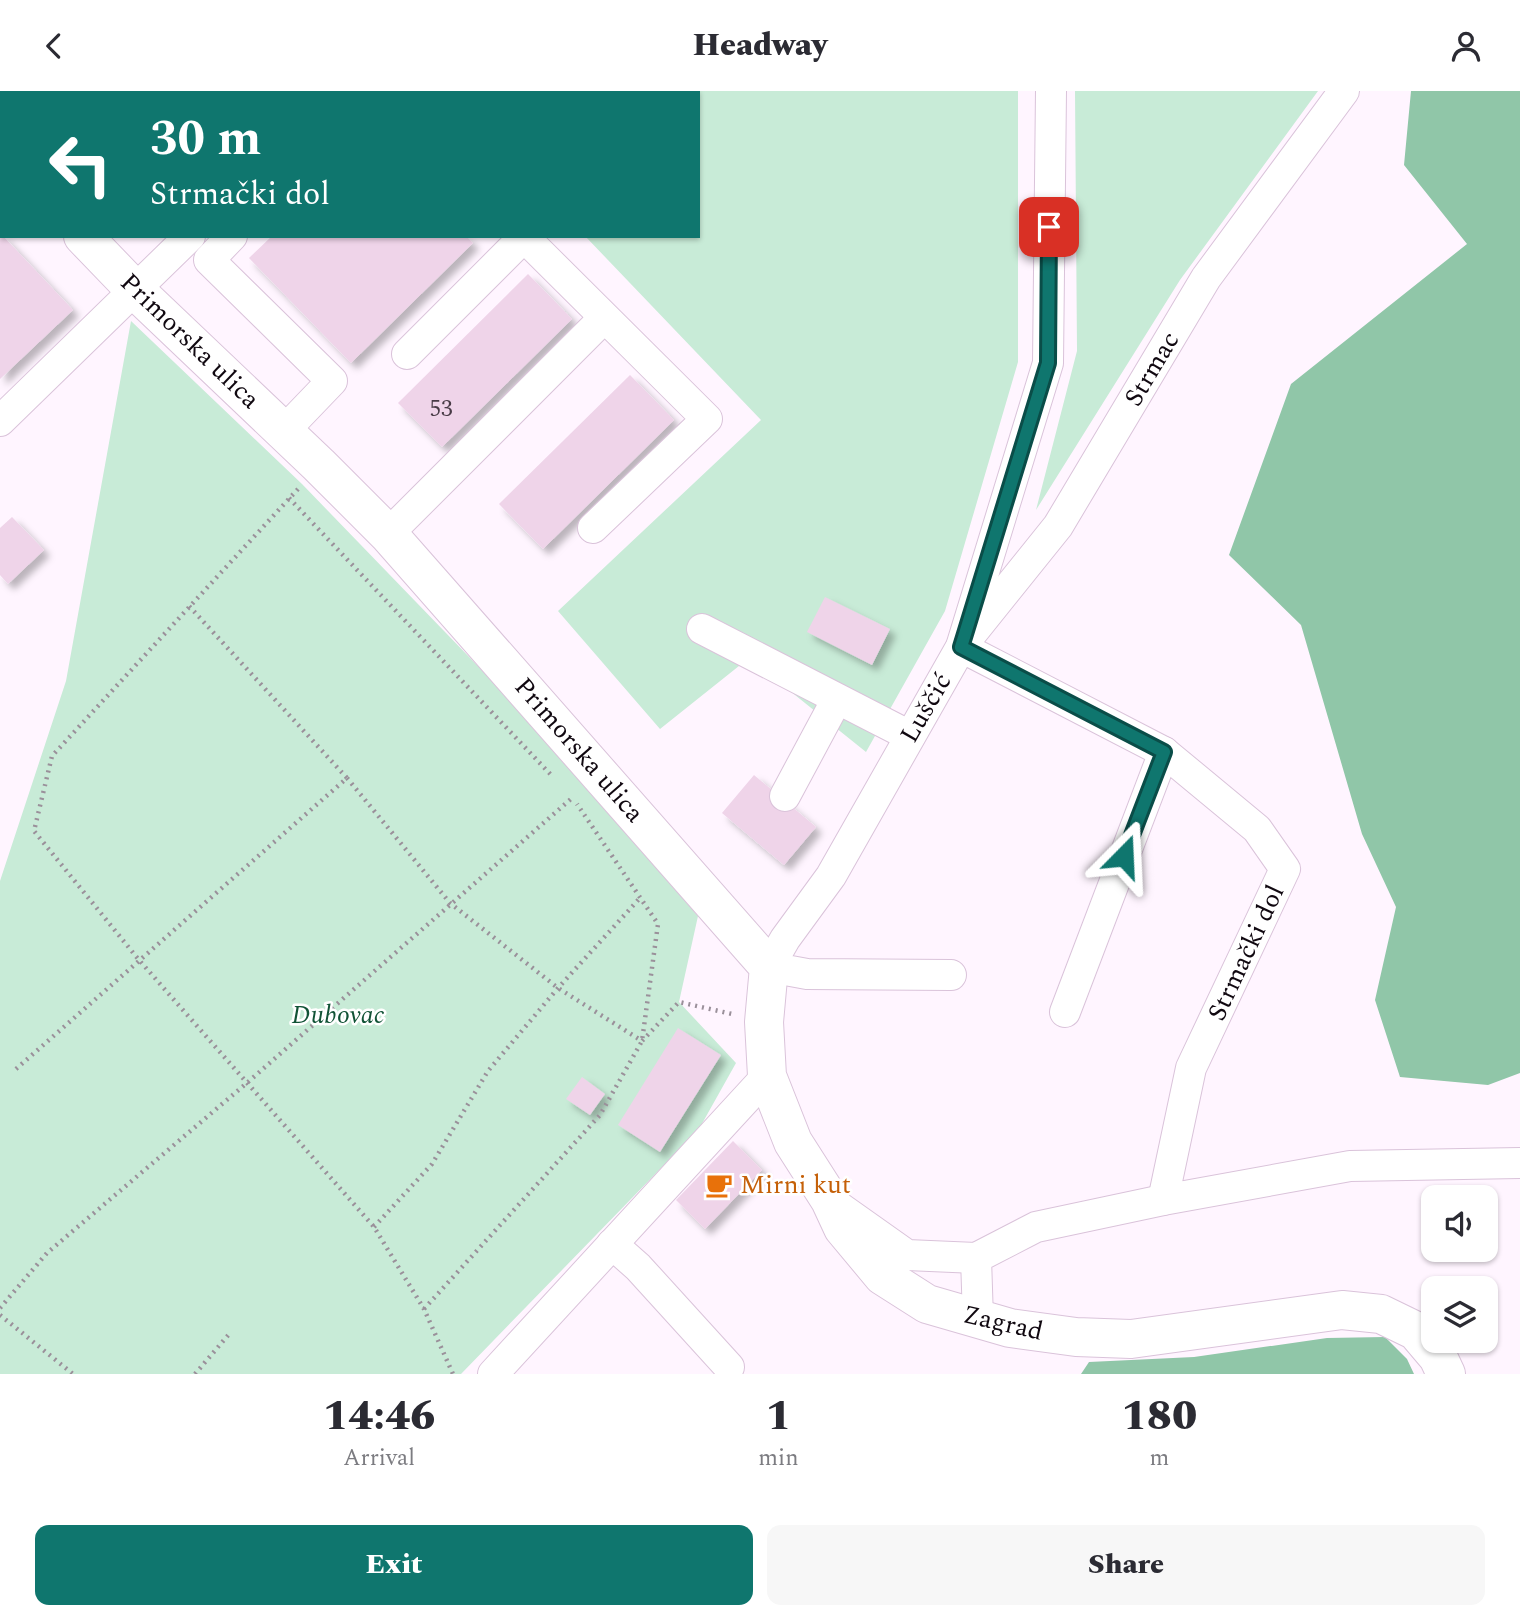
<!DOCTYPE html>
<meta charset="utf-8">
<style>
:root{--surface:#fff;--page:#f7f7f7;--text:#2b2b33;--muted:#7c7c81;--accent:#0f766e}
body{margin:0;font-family:Spectral,serif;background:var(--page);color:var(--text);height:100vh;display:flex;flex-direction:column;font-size:26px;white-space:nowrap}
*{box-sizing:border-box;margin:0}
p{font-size:23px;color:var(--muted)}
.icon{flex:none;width:38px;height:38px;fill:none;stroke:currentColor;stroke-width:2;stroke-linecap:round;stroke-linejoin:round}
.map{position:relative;height:1283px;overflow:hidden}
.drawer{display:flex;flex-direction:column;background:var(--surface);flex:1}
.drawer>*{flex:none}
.hud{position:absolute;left:0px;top:0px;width:700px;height:147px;box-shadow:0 2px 5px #0004;background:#0f766e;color:#fff;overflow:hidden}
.fabs{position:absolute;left:1421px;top:1094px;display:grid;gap:14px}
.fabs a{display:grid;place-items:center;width:77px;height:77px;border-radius:14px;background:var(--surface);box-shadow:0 2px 5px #0004;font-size:35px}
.pin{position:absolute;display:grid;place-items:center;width:60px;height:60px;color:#fff;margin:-30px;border-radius:14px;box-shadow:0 4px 10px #0006}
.me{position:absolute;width:77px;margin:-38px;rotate:21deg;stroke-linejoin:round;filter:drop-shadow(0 0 5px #0008)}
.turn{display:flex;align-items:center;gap:24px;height:147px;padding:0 35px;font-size:32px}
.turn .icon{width:91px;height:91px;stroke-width:2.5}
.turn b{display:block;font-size:49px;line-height:60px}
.eta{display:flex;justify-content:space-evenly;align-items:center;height:119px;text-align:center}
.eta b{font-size:42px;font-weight:800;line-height:49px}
.primary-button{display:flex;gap:14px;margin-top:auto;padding:14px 35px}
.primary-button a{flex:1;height:80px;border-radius:14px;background:var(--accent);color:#fff;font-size:28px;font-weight:800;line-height:80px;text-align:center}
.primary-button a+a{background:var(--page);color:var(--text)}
header{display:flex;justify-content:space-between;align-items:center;height:91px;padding:0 35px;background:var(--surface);font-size:32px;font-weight:800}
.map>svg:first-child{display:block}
.green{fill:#c8ebd7}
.forest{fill:#90c6a8}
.building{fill:#efd4e9;filter:url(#shadow)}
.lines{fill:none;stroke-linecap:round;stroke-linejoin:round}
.minor-casing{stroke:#dac3da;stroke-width:32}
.major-casing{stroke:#dac3da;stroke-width:40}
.path{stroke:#9a909a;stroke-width:4.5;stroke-dasharray:2 5;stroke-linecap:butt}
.minor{stroke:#fff;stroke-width:30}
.major{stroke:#fff;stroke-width:38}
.route-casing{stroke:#0a4d48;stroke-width:18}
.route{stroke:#0f766e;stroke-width:12}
.labels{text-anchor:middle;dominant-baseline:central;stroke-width:5;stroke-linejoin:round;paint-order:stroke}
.number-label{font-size:23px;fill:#483b46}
.street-label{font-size:26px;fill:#100810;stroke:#fff}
.park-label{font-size:26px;font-style:italic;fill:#115336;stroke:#fff}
.food-label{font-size:26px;fill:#c56008;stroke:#fff;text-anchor:start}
</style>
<header><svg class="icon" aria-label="back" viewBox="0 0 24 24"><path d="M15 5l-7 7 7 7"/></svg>Headway<svg class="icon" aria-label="person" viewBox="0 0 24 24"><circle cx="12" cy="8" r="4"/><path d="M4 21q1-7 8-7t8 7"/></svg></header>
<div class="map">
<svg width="1520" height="1283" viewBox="0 0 1520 1283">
<defs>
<filter id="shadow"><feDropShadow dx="6" dy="6" stdDeviation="3.5" flood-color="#0004"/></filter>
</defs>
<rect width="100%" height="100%" fill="#fff5ff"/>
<!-- green -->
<g class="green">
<path d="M446,0H1018V271L945,520L866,661L749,567L660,638L558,520L761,329L585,145H698V2Z"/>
<path d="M1075,0H1318L1180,189L1036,419L1077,260Z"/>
<path d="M131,230L302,393L531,630L698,825L679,911L736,972L699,1038L461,1283H0V790L66,590Z"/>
</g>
<!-- forest -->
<g class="forest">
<path d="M1411,0H1520V982L1488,994L1400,986L1375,909L1396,816L1362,743L1301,534L1229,464L1291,293L1467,153L1404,74Z"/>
<path d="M1385,1246L1407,1268L1414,1283H1081L1089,1271L1194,1266L1327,1247Z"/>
</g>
<!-- building -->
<g class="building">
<path d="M0,145H3L73,219L0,288Z"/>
<path d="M272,145H466L473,152L351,272L249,167Z"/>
<path d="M528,183L572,228L442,356L398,312Z"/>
<path d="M630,284L674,329L543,458L499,413Z"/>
<path d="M12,426L44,459L8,493L0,484V437Z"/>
<path d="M825,506L890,538L872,574L807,541Z"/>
<path d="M754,684L816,736L784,774L722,722Z"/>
<path d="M678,937L721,964L660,1061L618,1034Z"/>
<path d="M582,986L605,1003L590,1024L566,1008Z"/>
<path d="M733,1050L762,1079L705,1138L676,1109Z"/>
</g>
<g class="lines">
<!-- minor casing -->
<g class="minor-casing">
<g id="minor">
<path d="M336,2L337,0"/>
<path d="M232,145L209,169L332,290L284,340"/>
<path d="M407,263L524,146L707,328L593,437"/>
<path d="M0,330L190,145"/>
<path d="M388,443L604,227"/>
<path d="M702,538L910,645"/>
<path d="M972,542L1058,435L1206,187L1344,0"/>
<path d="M961,556L1164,661L1257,738L1285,778L1191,977L1163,1109L1350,1075L1520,1072"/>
<path d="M785,705L837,608"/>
<path d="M951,884L807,883L769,876L785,848L831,785L961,556L1048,272L1051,0"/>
<path d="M1065,921L1164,661"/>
<path d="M835,1113L907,1164L976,1167"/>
<path d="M612,1153L638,1176L729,1276"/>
<path d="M978,1228L976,1167L1036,1136L1163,1109"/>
<path d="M493,1283L767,985"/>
</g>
</g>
<!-- major casing -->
<g class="major-casing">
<g id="major">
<path d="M0,59L2,61"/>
<path d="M83,145L135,199L319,374L388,443L769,876L764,931L767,985L793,1051L830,1109L843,1137L883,1185L927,1213L1010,1237L1076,1246L1131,1248L1342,1219L1381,1223L1416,1240L1438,1266L1446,1283"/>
</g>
</g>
<!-- path -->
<g class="path">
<path d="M0,18L2,20"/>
<path d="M298,398L52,665L34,740L139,869L374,1136L424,1218L453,1283"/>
<path d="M289,407L553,686"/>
<path d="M347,687L450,812L558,897L642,950L679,911L732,923"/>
<path d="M16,978L347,687L189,515"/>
<path d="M374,1136L432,1073L488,980L558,897L640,807"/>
<path d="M0,1217L47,1162L248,991L572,707"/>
<path d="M424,1218L600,1024L642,950L658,833L577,713"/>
<path d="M0,1224L73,1283"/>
<path d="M195,1283L230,1242"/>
</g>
<!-- minor -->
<use href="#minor" class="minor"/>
<!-- major -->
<use href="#major" class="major"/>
</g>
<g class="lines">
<!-- route casing -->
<g class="route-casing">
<path id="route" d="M1049,136L1048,272L961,556L1164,661L1124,765"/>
</g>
<!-- route -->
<use href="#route" class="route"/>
</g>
<!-- icons -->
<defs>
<g id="cafe-bare" transform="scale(2.1)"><path d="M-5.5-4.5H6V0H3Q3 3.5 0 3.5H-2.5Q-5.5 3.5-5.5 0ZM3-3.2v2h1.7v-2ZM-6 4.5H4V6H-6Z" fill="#e8710a" stroke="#fff" stroke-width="2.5" paint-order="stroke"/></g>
</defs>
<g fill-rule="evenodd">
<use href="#cafe-bare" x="719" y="1094"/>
</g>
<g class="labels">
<!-- number labels -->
<g class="number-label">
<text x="441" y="318">53</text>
</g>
<!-- street labels -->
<g class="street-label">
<text transform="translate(190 250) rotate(44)">Primorska ulica</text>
<text transform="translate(1152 278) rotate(-59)">Strmac</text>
<text transform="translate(926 617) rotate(-60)">Luščić</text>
<text transform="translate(579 659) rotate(49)">Primorska ulica</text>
<text transform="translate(1246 862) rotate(-65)">Strmački dol</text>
<text transform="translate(1003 1232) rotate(13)">Zagrad</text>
</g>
<!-- park labels -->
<g class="park-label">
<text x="338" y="924">Dubovac</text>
</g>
<!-- food labels -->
<g class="food-label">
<text x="740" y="1094">Mirni kut</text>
</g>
</g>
</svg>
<div class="fabs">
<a><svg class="icon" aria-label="sound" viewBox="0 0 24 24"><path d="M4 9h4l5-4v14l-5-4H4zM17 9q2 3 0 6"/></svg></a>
<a><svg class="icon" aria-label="layers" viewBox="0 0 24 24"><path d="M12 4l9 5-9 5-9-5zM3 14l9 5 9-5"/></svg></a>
</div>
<div class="pin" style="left:1049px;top:136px;background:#d93025"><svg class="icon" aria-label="arrive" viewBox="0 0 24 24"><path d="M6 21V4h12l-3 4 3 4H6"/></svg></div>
<svg class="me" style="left:1124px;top:765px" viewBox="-20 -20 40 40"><path d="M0-17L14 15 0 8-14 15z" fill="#0f766e" stroke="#fff" stroke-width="4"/></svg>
<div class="hud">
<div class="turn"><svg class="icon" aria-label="left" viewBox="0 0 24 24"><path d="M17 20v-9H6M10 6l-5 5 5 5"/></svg><div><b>30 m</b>Strmački dol</div></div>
</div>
</div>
<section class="drawer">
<div class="eta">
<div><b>14:46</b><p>Arrival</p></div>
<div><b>1</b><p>min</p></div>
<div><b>180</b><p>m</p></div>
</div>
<div class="primary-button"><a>Exit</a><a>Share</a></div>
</section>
